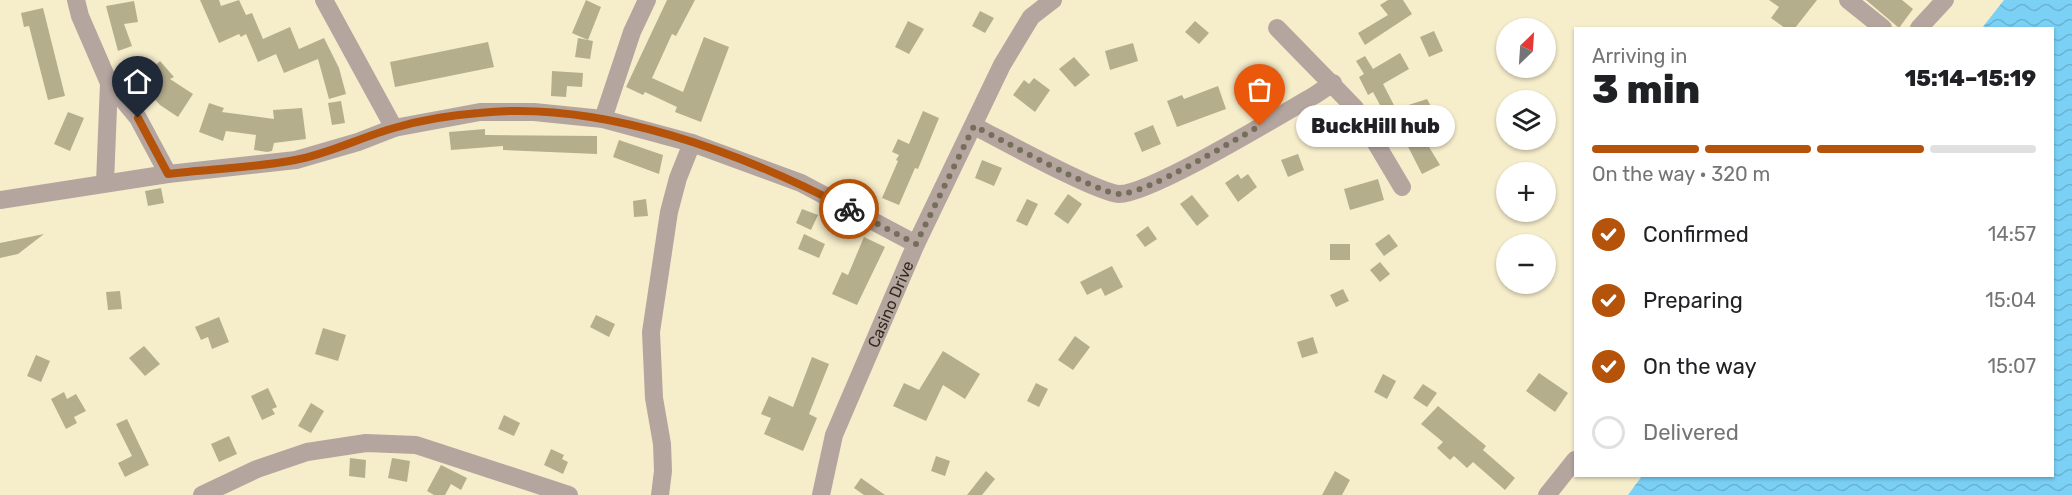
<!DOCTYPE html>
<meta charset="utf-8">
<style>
body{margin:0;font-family:Rubik,sans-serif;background:#f2f2f2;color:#202124;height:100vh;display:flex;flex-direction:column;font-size:22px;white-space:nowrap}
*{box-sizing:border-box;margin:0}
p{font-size:20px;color:#757577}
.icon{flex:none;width:33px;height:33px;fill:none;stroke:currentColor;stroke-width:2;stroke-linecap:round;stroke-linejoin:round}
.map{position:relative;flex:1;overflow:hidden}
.panel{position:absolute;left:1574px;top:27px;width:480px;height:450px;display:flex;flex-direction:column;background:#fff;border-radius:0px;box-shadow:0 2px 4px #0004}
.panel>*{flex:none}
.needle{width:39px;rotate:25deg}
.fabs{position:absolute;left:1496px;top:18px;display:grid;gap:12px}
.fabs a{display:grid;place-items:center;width:60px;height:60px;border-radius:50%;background:#fff;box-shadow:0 2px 4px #0004;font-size:30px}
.pin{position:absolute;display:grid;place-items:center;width:51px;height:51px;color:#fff;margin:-62px -26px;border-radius:50% 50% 50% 0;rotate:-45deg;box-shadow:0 0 6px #0007}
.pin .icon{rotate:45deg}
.courier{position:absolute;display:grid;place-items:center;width:60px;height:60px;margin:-30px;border:4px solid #b45309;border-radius:50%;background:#fff;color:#222;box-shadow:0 2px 8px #0007}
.bubble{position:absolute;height:42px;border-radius:21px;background:#fff;box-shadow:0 2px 4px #0004;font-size:20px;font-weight:800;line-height:42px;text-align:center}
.overview em{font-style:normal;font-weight:800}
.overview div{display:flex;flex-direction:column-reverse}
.overview{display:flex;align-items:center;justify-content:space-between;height:102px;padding:0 18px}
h1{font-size:39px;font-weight:800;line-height:45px}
.bar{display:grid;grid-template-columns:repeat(4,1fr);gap:9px 6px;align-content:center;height:72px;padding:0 18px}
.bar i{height:8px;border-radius:4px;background:#e0e0e0}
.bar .on{background:#b45309}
.bar p{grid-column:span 4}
ol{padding:0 18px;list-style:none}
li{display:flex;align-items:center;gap:18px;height:66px}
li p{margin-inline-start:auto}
li .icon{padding:6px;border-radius:50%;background:#b45309;color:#fff;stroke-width:4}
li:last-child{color:#757577}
li i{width:33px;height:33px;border:3px solid #e0e0e0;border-radius:50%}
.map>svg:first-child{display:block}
.water{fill:url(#water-waves)}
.building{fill:#b5ae8d}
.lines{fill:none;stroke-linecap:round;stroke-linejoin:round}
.minor{stroke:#b5a59f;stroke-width:18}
.done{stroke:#746f5b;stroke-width:6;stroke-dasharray:0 10.8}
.route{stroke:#b45309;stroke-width:8}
.labels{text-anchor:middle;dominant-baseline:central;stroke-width:5;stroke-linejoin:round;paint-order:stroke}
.street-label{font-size:16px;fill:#2e2b1e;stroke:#fefaed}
</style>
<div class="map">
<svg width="2072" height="495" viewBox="0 0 2072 495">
<defs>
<pattern id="water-waves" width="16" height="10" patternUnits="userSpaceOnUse" patternTransform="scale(1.5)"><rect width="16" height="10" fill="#7ad0f5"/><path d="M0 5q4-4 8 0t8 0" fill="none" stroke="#6ab3d2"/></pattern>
</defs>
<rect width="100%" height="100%" fill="#f6edcb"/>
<polygon class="water" points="2004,0 2072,0 2072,495 1628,495 1642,476 2052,476 2052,28 1982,28"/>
<g class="building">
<polygon points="200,0 219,0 221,6 239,0 246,15 252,13 263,39 290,27 299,49 324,38 339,68 346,94 329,99 318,59 284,73 276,54 258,62 246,34 241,37 239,34 219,43"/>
<polygon points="586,0 601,7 588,40 572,33"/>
<polygon points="667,0 695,0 676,36 672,34 652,78 683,92 704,37 729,47 701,122 675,112 677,107 645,92 643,95 626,87"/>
<polygon points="1388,0 1403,0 1412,14 1365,45 1358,33 1388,15 1380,5"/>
<polygon points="1769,0 1817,0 1795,28 1785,28 1771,18 1779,7"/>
<polygon points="1866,0 1902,0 1913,9 1899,28"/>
<polygon points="134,1 138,22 124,24 132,46 118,51 106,6"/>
<polygon points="43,8 65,96 48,100 29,26 24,27 21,13"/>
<polygon points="980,11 994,18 985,33 972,26"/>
<polygon points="908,21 924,29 909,54 895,47"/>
<polygon points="1195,21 1209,33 1199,44 1185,32"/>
<polygon points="1434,31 1443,51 1429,57 1420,37"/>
<polygon points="578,38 593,41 590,59 575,57"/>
<polygon points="488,42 494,67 395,87 390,62"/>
<polygon points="1133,43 1138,61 1110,70 1105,51"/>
<polygon points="1400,53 1409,69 1383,84 1396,109 1427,99 1434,112 1412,119 1440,165 1422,174 1402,135 1391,141 1380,119 1386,116 1373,92 1368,95 1359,77 1364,74 1356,61 1365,56 1373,69"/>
<polygon points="1074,57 1090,75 1075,87 1059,69"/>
<polygon points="160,61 174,77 170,79 193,94 178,117 160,105 143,86 148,81 144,76"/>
<polygon points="552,71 583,73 582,87 567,86 566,97 551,96"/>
<polygon points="1259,72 1280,87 1267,106 1250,94 1255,86 1252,84"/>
<polygon points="1034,78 1050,90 1035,112 1013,95 1024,80 1029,84"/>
<polygon points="1218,86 1226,109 1177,127 1167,101 1182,95 1184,99"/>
<polygon points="341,101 345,123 332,125 328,103"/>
<polygon points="209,103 224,108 222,112 274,119 273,110 302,108 306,139 274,143 272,151 267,152 254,150 256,135 226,131 223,141 199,132"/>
<polygon points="923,111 939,118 918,169 915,168 899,205 882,198 898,161 896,160 899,155 892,152 898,139 909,144"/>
<polygon points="68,112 84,118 70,151 54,144"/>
<polygon points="1153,125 1161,144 1142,152 1134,133"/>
<polygon points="485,129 485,135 597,136 597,154 503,150 503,146 451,150 449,132"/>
<polygon points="619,140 663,155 659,174 613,157"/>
<polygon points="1298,154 1304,170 1288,177 1281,160"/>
<polygon points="982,160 1002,168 994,186 975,178"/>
<polygon points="1238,174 1241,179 1248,174 1257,187 1238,202 1225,183"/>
<polygon points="1378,179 1384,200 1350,210 1344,189"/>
<polygon points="161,188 164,203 148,206 145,191"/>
<polygon points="1068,194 1082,204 1068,224 1054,214"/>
<polygon points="1192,195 1209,216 1197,226 1180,204"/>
<polygon points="646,199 648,216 634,217 633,201"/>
<polygon points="1027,199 1038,204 1027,226 1016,221"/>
<polygon points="802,209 818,215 811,230 796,223"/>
<polygon points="1148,226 1157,239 1145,247 1136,235"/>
<polygon points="44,234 18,254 0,258 0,243"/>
<polygon points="804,234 825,244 819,258 798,249"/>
<polygon points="1389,234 1398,246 1384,256 1375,244"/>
<polygon points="864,237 885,247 857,305 832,294 842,272 848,275"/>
<rect x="1330" y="244" width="20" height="16"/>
<polygon points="1380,262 1390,274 1380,282 1370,270"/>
<polygon points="1112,266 1123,287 1105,296 1101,288 1087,295 1080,282"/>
<polygon points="1343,289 1349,301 1336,307 1330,295"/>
<polygon points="120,291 122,309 108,310 106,292"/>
<polygon points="596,315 615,324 609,337 590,327"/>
<polygon points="219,317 229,342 212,349 208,337 201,340 195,327"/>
<polygon points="323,328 346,335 338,361 315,354"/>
<polygon points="1075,336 1090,347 1073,370 1058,360"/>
<polygon points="1313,337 1318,353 1302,358 1297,342"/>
<polygon points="144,346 160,364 145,376 129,358"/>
<polygon points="943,351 980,374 965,399 943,385 926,421 893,406 904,383 919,390"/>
<polygon points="36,355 50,361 41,382 27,376"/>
<polygon points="812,357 829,364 809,414 817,418 803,451 764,434 771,418 761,414 769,396 793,407"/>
<polygon points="1539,373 1568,393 1555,412 1526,391"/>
<polygon points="1383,374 1396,381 1387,399 1374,392"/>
<polygon points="1036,383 1048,389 1039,407 1027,401"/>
<polygon points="1423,384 1437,393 1427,407 1413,398"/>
<polygon points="268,388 277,407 272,409 275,414 262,420 251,396"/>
<polygon points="64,392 67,399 76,394 86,411 74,417 77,423 66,429 51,399"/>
<polygon points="311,403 324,411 311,433 298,426"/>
<polygon points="1438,406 1486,446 1483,450 1515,478 1505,490 1473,462 1467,468 1454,456 1450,460 1437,448 1443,442 1421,424"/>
<polygon points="504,415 520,423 514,436 498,429"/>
<polygon points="127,419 149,465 125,477 118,463 132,456 116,424"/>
<polygon points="229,436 237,454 219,462 211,444"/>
<polygon points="551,449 564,455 562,459 568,462 563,474 544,465"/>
<polygon points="936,456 950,461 945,476 931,471"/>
<polygon points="350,458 366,460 365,478 349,476"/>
<polygon points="392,458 410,461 407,482 388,478"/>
<polygon points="441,465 467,478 461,490 451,484 445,495 434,495 427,491"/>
<polygon points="986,471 995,479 982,495 967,495"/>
<polygon points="1335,471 1350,480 1342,495 1322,495"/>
<polygon points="861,478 885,495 864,495 854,488"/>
</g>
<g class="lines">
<g class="minor">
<polyline points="76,0 80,16 109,83 138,118 168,174"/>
<polyline points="324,0 394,128"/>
<polyline points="1848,0 1883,28"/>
<polyline points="1277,28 1355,108 1402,187"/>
<polyline points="1919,28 1945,0"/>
<polyline points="603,119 632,32 647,0"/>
<path d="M974,126c26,13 123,67 145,68 32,0 161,-79 196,-99l18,-12"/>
<polyline points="105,183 109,83"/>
<polyline points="0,200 168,174 296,160 358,142 394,128 480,112 534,112 603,119 692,143 801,183 916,244"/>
<polyline points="202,495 257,469 307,452 366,443 416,445 569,495"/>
<polyline points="660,495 663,471 662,444 654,398 651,332 669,212 678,178 692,143"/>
<path id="s1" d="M821,495l13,-60 82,-191 86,-179 29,-48 22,-17"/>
<polyline points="1547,495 1575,460"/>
</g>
</g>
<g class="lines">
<path class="done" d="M849,209l67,35 58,-118c25,12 125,68 145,68 30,-1 111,-52 141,-68"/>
<path class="route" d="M138,118l30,56c42,-5 85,-6 127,-14 34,-6 66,-23 99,-32 27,-8 58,-13 85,-15 123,-13 264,40 370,96"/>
</g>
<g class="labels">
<g class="street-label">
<text stroke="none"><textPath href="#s1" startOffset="204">Casino Drive</textPath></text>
</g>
</g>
</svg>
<div class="fabs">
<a><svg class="needle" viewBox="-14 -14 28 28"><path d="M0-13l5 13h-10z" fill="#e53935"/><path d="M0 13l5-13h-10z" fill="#757577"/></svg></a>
<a><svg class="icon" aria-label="layers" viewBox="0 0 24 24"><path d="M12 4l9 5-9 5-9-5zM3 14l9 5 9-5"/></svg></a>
<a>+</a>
<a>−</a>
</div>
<div class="pin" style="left:1260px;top:126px;background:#ea580c"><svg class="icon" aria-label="bag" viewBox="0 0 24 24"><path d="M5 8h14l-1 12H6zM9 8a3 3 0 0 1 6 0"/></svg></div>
<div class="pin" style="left:138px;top:118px;background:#1f2937"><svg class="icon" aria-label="home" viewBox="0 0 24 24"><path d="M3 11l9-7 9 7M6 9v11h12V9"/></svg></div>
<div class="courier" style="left:849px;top:209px"><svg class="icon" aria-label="bike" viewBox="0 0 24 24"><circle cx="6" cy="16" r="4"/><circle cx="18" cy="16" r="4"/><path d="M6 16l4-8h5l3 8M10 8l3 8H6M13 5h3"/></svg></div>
<div class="bubble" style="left:1296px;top:105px;width:159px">BuckHill hub</div>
<section class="panel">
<div class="overview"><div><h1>3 min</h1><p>Arriving in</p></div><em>15:14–15:19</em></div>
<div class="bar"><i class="on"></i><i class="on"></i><i class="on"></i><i></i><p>On the way · 320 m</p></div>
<ol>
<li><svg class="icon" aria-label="check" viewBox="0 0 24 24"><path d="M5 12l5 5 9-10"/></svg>Confirmed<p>14:57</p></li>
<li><svg class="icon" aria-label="check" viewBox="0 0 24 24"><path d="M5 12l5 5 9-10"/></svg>Preparing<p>15:04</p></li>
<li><svg class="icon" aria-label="check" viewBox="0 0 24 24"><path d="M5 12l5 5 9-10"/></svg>On the way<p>15:07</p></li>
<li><i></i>Delivered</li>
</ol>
</section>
</div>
